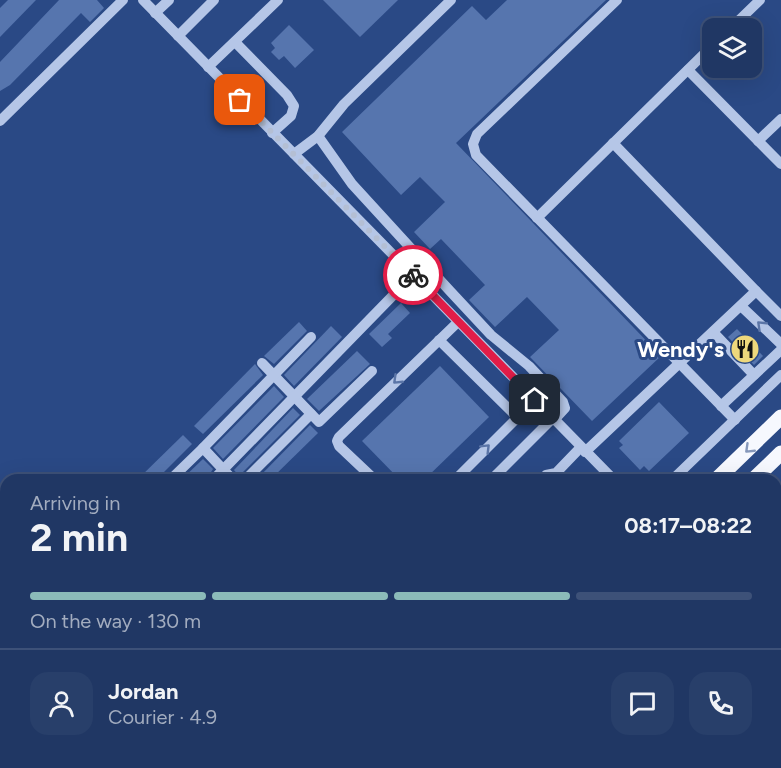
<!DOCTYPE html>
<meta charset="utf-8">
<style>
body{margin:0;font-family:Figtree,sans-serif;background:#283f6a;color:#f1f3f6;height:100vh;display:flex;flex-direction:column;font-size:22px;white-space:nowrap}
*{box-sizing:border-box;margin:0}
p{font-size:20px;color:#a2acbf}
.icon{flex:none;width:33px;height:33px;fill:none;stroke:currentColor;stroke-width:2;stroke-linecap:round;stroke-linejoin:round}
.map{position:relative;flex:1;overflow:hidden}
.sheet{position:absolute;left:0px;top:474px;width:782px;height:294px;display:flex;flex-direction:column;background:#203764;border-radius:18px 18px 0 0;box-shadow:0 6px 24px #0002,0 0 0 2px #3d5178}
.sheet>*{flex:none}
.controls{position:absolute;left:702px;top:18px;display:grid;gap:12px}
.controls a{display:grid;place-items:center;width:60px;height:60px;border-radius:12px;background:#203764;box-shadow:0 6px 24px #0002,0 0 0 2px #3d5178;font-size:30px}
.pin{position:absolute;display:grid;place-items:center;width:51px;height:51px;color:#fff;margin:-26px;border-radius:12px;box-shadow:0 3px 9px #0006}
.courier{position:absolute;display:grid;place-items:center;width:60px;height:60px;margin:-30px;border:4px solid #e11d48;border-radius:50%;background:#fff;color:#222;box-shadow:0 2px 8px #0007}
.headline em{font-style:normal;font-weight:700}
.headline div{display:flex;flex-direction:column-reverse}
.headline{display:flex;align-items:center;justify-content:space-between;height:102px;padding:0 30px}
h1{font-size:39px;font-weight:700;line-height:45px}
.bar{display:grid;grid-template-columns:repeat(4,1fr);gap:9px 6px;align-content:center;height:72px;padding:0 30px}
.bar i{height:8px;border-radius:4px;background:#3d5178}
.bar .on{background:#8bbbb9}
.bar p{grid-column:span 4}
.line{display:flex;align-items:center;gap:15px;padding:0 30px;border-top:2px solid #3d5178}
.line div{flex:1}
.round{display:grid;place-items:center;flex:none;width:63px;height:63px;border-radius:18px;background:#283f6a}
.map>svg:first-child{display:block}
.grass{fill:#4264a3}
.forest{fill:url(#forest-crowns)}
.building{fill:#5675ae}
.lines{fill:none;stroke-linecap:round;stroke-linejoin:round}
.path{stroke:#b5c6e7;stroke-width:1.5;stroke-dasharray:3 4.5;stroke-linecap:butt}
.minor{stroke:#b5c6e7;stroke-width:10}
.major{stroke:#f6f8fe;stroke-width:15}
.oneway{stroke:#5b75a7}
.oneway2{stroke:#8698bb}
.done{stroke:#b4bfd4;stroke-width:6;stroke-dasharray:0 10.8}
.route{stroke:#e11d48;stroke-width:8}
.labels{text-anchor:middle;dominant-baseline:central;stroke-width:6;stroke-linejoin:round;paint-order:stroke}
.poi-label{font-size:22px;font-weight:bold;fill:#fff;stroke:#2a4985;text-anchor:end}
</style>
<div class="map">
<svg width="781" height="768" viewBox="0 0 781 768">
<defs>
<pattern id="forest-crowns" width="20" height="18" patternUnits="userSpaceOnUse" patternTransform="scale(1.5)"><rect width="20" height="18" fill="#4264a3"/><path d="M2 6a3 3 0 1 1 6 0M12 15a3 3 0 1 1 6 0" fill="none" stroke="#5e7bb1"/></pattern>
</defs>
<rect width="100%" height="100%" fill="#2a4985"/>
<g class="grass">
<polygon points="0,682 6,688 6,748 0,742"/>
<polygon points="22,762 78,762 84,768 28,768"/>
</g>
<polygon class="forest" points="0,742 6,748 6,762 22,762 28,768 0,768"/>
<g class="building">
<polygon points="8,0 36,0 0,37 0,8"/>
<polygon points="59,0 97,0 104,8 90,22 81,13 10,85 0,91 0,62"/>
<polygon points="323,0 398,0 360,37"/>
<polygon points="507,0 606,0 456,143 661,356 592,421 530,357 559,330 527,297 495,327 469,300 485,285 441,239 430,249 414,232 445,202 420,177 401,195 342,132 472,6 486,20"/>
<polygon points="289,25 314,50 295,68 284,56 279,60 271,52 275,48 271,43"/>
<polygon points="401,303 410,313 388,334 392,338 382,347 369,334"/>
<polygon points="299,322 307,331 274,364 264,356"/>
<polygon points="331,326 342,337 294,386 284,375"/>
<polygon points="737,329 763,356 754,365 728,337"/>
<polygon points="357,351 370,364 319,411 307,399"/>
<polygon points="255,364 263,375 203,434 194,426"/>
<polygon points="440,366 489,417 424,480 400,480 362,441"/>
<polygon points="274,386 284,397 223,459 213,448"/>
<polygon points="659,402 689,433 649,471 644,466 640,470 619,448 623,445 619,441"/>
<polygon points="293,408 300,415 239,476 234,470"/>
<polygon points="310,425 318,433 270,480 256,480"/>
<polygon points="183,435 192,444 156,480 137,480"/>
<polygon points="203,459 213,469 206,480 181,480"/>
</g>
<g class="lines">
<g class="path">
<polyline points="0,733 6,739"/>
<polyline points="31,762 37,768"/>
</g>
<g class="minor">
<polyline points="143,0 614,480"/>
<polyline points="617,0 477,134 473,144 476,155 735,420"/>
<polyline points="155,13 169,0"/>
<polyline points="731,28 760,0"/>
<polyline points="178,36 214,0"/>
<polyline points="235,42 287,95 294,106 291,116 272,133"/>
<polyline points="208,67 278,0"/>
<polyline points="688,70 781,164"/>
<polyline points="0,121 123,0"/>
<polyline points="318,136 352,184 450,291 491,335 529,366 563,402 565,408 554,420"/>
<polyline points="758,141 781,119"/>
<polyline points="294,154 318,136 344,104 451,0"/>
<polyline points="537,218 712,46"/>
<polyline points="756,291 781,316"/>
<polyline points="741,306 781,344"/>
<polyline points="713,332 754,375"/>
<polyline points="439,340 517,417"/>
<polyline points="262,363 319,422 372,371"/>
<polyline points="721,406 781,350"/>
<polyline points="203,448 311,337"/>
<polyline points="585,452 756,291 613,143"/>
<polyline points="170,480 203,448 233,480"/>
<polyline points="213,480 413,275"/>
<polyline points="245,480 311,414"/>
<polyline points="375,480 339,446 337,441 339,437 458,322"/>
<polyline points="455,480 535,400"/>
<polyline points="491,480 553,418"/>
<polyline points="541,480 546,475 556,473 581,447"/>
<polyline points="672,480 781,375"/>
<polyline points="776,503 781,498"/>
<polyline points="0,583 6,591"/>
<polyline points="776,604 781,599"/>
<polyline points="776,631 781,626"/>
<polyline points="776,644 781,649"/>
<polyline points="601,762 604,768"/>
<polyline points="668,762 670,768"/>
<polyline points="770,762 776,768"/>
</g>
<g class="major">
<polyline points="716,480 781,417"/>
<polyline points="753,480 781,453"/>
<polyline points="0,640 6,646"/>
<polyline points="0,675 6,681"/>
<polyline points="85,762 91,768"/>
<polyline points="121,762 127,768"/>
<polyline points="581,762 584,768"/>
<polyline points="143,768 146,762"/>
<polyline points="160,768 167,762"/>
<polyline points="186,768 187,762"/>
<polyline points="360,768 367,762"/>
<polyline points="442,768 449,762"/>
<polyline points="478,768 502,763 536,768"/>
</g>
</g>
<defs><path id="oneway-chevron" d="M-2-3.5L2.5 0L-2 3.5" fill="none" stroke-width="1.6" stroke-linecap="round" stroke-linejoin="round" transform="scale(1.5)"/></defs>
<g class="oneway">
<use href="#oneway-chevron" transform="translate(761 325) rotate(-136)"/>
<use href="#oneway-chevron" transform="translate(397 380) rotate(136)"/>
<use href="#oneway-chevron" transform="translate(486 448) rotate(-45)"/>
</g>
<use class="oneway2" href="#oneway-chevron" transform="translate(749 449) rotate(136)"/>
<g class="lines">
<polyline class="done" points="240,100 413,275"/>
<polyline class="route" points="413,275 535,400"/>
</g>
<defs>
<g id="restaurant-disc" transform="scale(1.5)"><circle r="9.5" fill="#eed87c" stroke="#2a4985"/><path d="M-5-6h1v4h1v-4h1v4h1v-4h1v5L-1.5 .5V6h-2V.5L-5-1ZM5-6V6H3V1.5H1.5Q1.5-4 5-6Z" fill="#111"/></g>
</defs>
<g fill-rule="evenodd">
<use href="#restaurant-disc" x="745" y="349"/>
</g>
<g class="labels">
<g class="poi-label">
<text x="724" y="349">Wendy's</text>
</g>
</g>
</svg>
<div class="controls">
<a><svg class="icon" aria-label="layers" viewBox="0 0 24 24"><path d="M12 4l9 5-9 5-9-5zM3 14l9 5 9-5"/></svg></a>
</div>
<div class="pin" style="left:240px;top:100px;background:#ea580c"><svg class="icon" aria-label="bag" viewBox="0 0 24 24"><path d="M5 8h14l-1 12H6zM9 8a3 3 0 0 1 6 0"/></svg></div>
<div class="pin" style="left:535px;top:400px;background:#1f2937"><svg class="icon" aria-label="home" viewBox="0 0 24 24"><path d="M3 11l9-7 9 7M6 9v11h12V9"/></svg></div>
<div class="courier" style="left:413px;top:275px"><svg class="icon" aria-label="bike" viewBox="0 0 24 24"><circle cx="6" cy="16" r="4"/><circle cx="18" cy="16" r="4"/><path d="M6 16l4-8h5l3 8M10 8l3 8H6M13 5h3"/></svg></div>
<section class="sheet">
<div class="headline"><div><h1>2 min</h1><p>Arriving in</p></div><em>08:17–08:22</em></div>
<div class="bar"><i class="on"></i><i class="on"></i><i class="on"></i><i></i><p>On the way · 130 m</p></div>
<div class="line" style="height:108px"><a class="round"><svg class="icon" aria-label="person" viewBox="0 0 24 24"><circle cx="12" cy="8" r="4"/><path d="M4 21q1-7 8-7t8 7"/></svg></a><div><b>Jordan</b><p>Courier · 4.9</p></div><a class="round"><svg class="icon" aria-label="chat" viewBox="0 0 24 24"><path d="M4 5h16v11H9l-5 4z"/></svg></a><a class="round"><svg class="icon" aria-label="phone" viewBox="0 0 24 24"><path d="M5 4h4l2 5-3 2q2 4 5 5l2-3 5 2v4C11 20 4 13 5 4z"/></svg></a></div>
</section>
</div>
